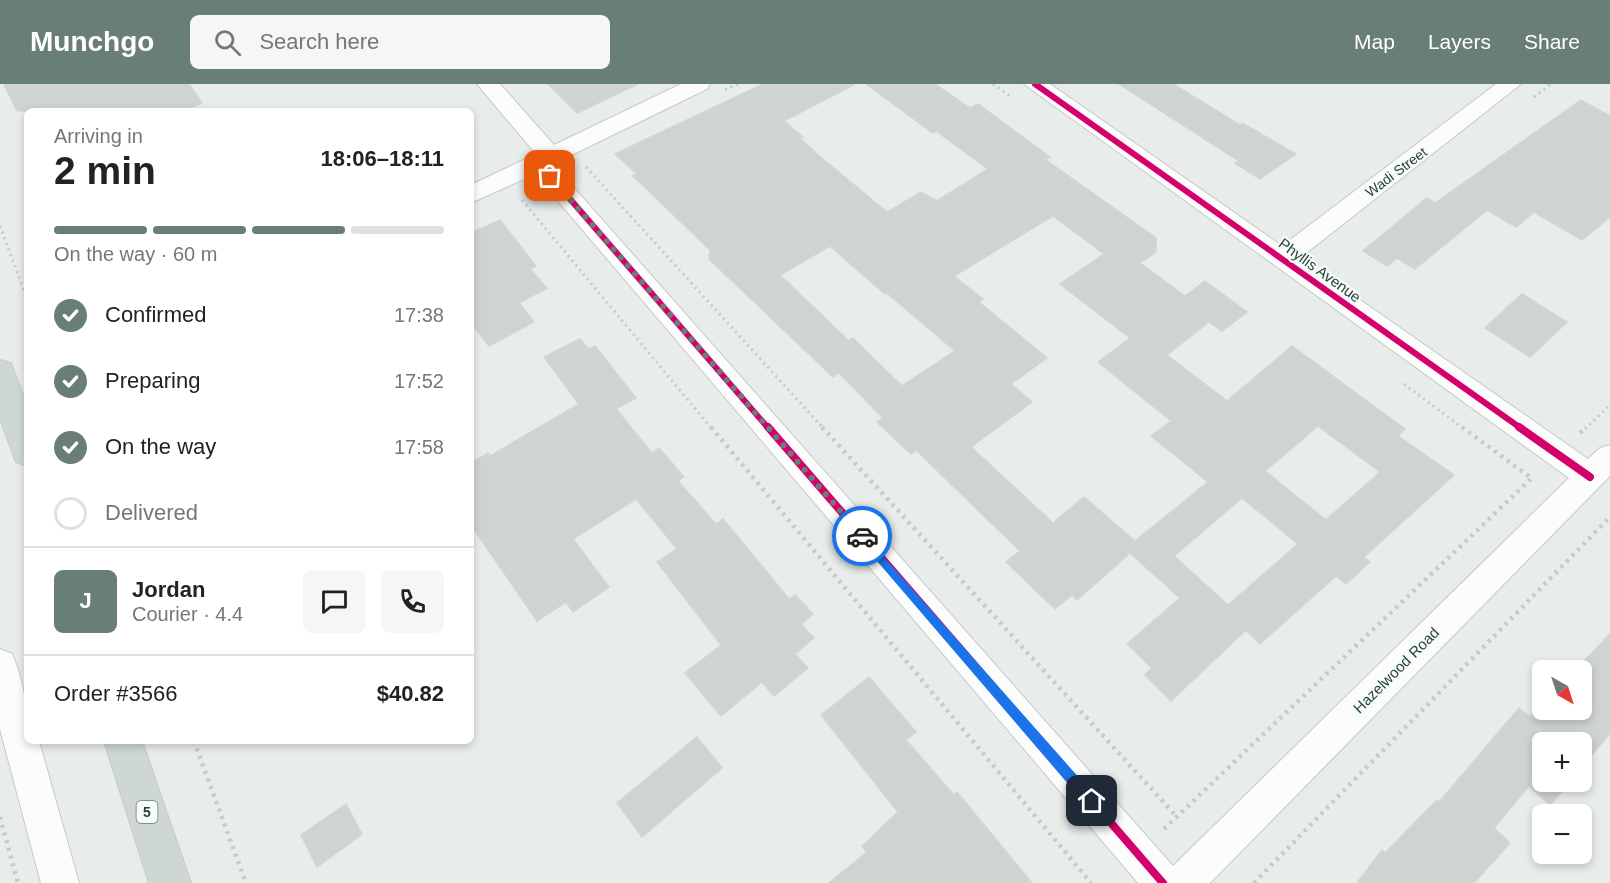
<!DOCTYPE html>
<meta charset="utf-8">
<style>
body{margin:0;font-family:Helvetica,sans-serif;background:#f6f6f6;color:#222;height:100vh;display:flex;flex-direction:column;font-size:22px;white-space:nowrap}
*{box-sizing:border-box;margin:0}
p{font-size:20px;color:#767676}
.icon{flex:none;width:33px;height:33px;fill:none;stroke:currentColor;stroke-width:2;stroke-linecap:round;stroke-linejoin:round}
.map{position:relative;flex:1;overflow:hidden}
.side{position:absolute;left:24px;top:24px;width:450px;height:636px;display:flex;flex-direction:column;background:#fff;border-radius:9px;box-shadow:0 3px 9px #0003}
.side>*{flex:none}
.needle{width:39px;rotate:141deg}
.fabs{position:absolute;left:1532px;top:576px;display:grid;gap:12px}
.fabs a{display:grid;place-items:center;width:60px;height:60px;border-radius:9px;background:#fff;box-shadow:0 3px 9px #0003;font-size:30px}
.pin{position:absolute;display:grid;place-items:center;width:51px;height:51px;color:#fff;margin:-26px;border-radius:12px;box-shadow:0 3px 9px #0006}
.courier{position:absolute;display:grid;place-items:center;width:60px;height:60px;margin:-30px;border:4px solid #1a73e8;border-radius:50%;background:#fff;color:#222;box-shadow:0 2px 8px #0007}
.overview em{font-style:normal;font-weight:800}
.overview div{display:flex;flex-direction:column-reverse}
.overview{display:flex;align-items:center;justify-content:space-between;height:102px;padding:0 30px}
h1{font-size:39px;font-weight:800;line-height:45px}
.bar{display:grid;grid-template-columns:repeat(4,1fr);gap:9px 6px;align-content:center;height:72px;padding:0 30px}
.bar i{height:8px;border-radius:4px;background:#e0e0e0}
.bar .on{background:#697e78}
.bar p{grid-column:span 4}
.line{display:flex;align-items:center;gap:15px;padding:0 30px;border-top:2px solid #e0e0e0}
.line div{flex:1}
.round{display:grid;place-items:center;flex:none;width:63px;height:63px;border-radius:9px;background:#f6f6f6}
ol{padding:0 30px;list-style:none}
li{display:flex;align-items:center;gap:18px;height:66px}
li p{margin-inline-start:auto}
li .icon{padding:6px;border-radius:50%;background:#697e78;color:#fff;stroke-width:4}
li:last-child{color:#767676}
li i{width:33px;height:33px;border:3px solid #e0e0e0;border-radius:50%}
header{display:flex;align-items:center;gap:36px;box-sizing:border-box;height:84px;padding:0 30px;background:#697e78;color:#fff}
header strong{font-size:28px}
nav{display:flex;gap:33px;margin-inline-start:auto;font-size:21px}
.search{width:420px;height:54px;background:#f6f6f6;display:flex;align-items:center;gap:15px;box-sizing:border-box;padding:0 21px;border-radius:9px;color:#767676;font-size:22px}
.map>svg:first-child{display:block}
.building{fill:#cfd4d2;stroke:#d1d6d4;stroke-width:1.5;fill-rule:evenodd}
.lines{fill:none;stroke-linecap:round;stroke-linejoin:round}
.street-casing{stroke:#c5cac8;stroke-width:2}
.primary-casing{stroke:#c3ccc9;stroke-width:2}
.path-far1{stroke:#c3ccca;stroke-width:3;stroke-dasharray:2 4;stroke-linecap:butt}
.path{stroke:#c3ccca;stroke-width:4.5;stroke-dasharray:3 5;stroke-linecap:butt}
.street{fill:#fcfcfc;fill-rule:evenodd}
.primary{fill:#cfd7d5;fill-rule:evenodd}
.cycleway-far1-casing{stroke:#f7fbf9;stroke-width:9}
.cycleway-casing{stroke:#f7fbf9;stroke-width:12}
.cycleway-far1{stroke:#d6006c;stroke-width:6}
.cycleway{stroke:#d6006c;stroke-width:8}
.route{fill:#1a73e8}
.done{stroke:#697e78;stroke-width:6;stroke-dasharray:0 10.8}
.labels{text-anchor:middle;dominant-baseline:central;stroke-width:4.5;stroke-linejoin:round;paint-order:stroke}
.far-street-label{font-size:14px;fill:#24423a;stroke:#f7fbf9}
.shield{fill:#f7fbf9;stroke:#637a73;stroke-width:1.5}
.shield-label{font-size:14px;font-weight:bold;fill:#24423a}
.street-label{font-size:15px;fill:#24423a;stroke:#f7fbf9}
</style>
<header>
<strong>Munchgo</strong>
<div class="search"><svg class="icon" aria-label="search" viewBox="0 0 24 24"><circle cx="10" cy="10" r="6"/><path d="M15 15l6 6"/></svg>Search here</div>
<nav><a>Map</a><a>Layers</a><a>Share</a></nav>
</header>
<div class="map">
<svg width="1610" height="799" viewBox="0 0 1610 799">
<rect width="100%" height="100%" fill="#e8edeb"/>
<g class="building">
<polygon points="4,0 189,0 202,19 182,27 17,27"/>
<polygon points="548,0 638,0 577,29"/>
<path d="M763,0h92l-71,37 19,16 -3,1 17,16 70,58 34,-20 16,9 51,-32 -52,-38 -3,2 -67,-49h69l35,24 8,-4 72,53 -4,3 110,78v14l-16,11 45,33 20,-15 42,31 -25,19 -13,-9 -42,33 60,46 65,-55 113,83 -7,7 56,39 -90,82 6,5 -24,22 -10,-8 -76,68 -14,-14 -75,71 -26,-26 7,-7 -25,-24 53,-46 -50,-45 -53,47 -5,-5 -17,14 -49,-47 14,-11 -104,-101 -5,4 -34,-32 6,-4 -44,-45 -6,4 -124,-118 1,-9 -77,-74 4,-2 -22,-20zM1053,132l51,38 -44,30 70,54 -32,24 73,59 -20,15 57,46 -73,59 -51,-44 -31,26 -82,-76 61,-45 -21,-18 36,-26 -68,-56 4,-3 -29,-23zM830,162l55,48 2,-1 68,58 -53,35 -49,-48 -4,3 -69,-66zM1318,342l62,46 -54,48 -61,-49zM1242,414l56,46 -70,61 -54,-49z"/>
<polygon points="1119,0 1173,0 1240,41 1242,39 1296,70 1260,95 1235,79 1239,77"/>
<polygon points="1581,16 1610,32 1610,133 1582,156 1534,128 1516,143 1487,126 1415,185 1397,174 1387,182 1363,167 1427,114 1435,119"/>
<polygon points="500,136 536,182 530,185 547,204 519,219 534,238 489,262 471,239 471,149"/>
<polygon points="1522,210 1567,238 1530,273 1485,244"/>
<polygon points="580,255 589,265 595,262 636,314 616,325 652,369 659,364 684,393 678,397 716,440 723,435 789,515 795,511 813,530 801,540 814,554 795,570 808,584 774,612 762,598 721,632 685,589 721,561 657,478 677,465 636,415 573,455 609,503 573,528 566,518 537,537 471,441 471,379 488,369 490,372 579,320 544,273"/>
<polygon points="1610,550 1610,649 1581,684 1581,658 1542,658 1542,698 1570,698 1550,721 1529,702 1494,744 1510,759 1474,799 1357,799 1382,766 1385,769 1437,716 1439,718 1519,624 1530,633 1542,620 1542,626 1581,626 1581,586 1575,586"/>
<polygon points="869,593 916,648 906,656 954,711 957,708 1032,799 829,799 867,768 862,762 898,728 821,631"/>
<polygon points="697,653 722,684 642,753 617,719"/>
<polygon points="346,720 362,750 317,783 301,751"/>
</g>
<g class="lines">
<g class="street-casing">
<g id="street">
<polygon points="477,0 500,0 554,61 681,0 710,0 707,5 553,80 1173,782 1569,394 1024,0 1050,0 1282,162 1496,0 1521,0 1300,174 1588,375 1600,364 1610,361 1610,392 1210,799 1138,799 535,90 471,119 471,101 536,70"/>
<path d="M0,565l12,5c13,30 15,54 15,87h12l40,142h-38l-41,-154z"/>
</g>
</g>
<g class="primary-casing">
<g id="primary">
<polygon points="0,276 11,279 27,322 27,382 16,378 0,335"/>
<polygon points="104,657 142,657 191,799 149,799"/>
</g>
</g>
<g class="path-far1">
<polyline points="993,0 1010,12"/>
<polyline points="725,6 738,0"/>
<polyline points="1534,13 1551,0"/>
<polyline points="586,83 824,345"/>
<polyline points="522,116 712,345"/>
<polyline points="0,142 27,215"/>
<polyline points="1404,300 1464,345"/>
<polyline points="1585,345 1610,321"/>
</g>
<g class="path">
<polyline points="711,343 1091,799"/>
<polyline points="822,343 1177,733"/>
<polyline points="1462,343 1531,394"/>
<polyline points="1580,349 1586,343"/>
<polyline points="194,657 246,799"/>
<polyline points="0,733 18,799"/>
<polyline points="1164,745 1532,394"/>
<polyline points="1254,799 1610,433"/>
</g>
<use href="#street" class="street"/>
<use href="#primary" class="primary"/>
<g class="cycleway-far1-casing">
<g id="cycleway-far1">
<polyline points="1035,0 1522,345"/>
<polyline points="538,78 769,345"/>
</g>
</g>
<g class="cycleway-casing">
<g id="cycleway">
<polyline points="768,343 1163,799"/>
<polyline points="1519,343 1590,393"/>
</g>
</g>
<use href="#cycleway-far1" class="cycleway-far1"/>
<use href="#cycleway" class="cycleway"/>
</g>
<polygon class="route" points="862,448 1096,713 1096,722 1087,722 859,456 857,452"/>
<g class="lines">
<polyline class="done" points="550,92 862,452"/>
</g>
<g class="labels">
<g class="far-street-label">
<text transform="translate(1396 88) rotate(-37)">Wadi Street</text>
</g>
<rect class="shield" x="136.5" y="717" width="21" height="22" rx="4.5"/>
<g class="shield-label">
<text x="147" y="728">5</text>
</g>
<g class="street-label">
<text transform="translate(1320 186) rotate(36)">Phyllis Avenue</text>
<text transform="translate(1396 586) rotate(-45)">Hazelwood Road</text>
</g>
</g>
</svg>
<div class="fabs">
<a><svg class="needle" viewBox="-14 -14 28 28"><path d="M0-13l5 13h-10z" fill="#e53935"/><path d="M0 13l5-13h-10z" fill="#767676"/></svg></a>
<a>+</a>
<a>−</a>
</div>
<div class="pin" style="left:550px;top:92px;background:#ea580c"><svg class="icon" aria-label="bag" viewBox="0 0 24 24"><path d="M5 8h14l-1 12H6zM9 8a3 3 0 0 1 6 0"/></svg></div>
<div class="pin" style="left:1092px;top:717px;background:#1f2937"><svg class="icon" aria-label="home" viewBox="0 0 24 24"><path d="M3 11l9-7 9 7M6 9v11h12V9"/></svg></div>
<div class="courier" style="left:862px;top:452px"><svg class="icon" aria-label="car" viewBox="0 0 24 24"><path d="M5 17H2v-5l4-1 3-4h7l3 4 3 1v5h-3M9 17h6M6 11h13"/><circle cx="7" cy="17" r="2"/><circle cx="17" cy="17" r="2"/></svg></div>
<section class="side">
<div class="overview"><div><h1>2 min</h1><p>Arriving in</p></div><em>18:06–18:11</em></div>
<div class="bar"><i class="on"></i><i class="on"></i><i class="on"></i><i></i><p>On the way · 60 m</p></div>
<ol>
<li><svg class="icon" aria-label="check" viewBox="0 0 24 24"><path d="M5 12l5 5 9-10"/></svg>Confirmed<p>17:38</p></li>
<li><svg class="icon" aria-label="check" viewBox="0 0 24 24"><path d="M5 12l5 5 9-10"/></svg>Preparing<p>17:52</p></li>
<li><svg class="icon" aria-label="check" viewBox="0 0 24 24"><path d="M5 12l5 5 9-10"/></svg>On the way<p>17:58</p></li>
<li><i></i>Delivered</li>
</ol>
<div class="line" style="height:108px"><b class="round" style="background:#697e78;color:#fff">J</b><div><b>Jordan</b><p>Courier · 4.4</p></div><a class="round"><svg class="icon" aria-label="chat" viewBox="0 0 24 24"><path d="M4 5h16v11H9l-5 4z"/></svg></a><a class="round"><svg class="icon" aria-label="phone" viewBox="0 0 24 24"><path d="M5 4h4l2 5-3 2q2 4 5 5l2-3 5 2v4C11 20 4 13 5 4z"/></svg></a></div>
<div class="line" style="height:78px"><div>Order #3566</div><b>$40.82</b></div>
</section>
</div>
